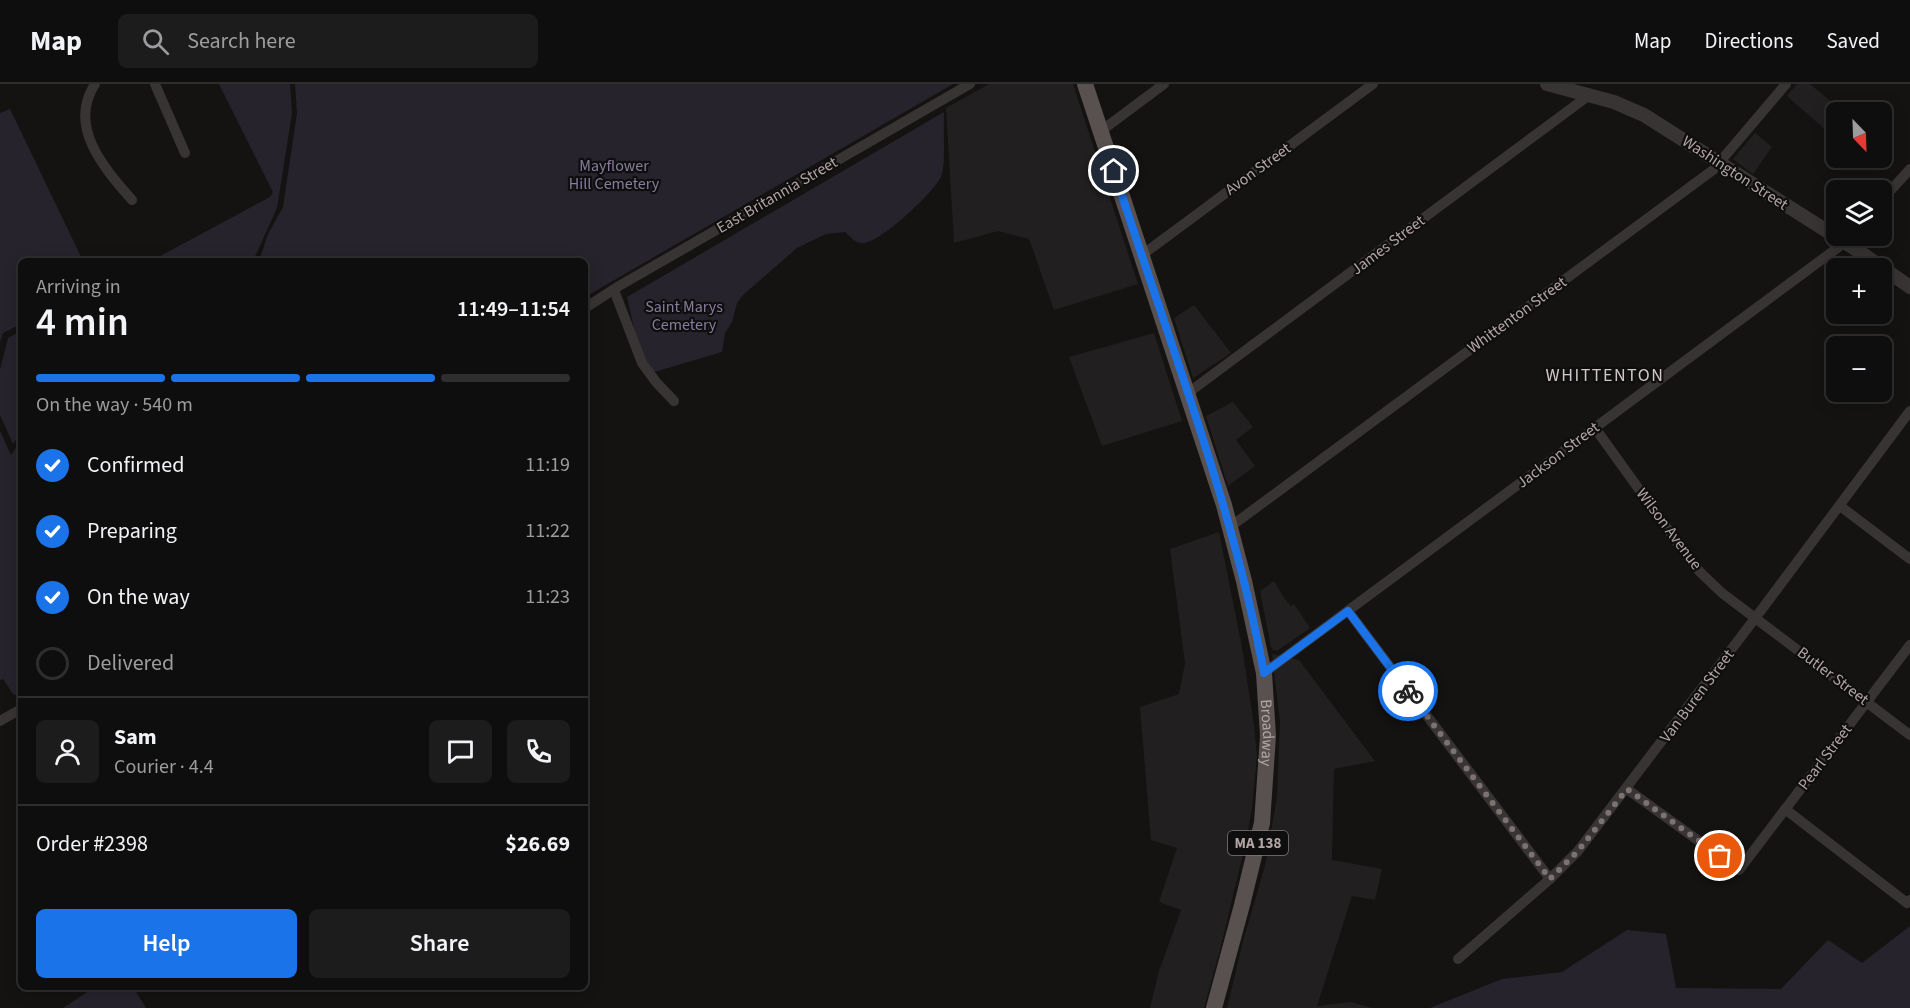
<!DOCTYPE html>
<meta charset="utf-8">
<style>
body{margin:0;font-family:"Source Sans 3",sans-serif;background:#1d1c1c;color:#f1f3f6;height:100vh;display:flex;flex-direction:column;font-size:22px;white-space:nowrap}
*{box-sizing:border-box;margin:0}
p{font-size:20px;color:#9b9c9e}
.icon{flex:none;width:33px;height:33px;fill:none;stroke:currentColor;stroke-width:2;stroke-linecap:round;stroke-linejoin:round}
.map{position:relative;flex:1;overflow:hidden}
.side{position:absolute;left:18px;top:174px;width:570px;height:732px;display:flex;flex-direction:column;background:#0f0e0e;border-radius:9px;box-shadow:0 3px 15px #0003,0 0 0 2px #2f2e2e}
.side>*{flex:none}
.needle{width:39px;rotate:157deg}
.tools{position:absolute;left:1826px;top:18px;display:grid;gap:12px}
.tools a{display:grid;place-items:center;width:66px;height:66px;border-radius:9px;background:#0f0e0e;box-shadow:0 3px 15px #0003,0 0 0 2px #2f2e2e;font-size:30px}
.pin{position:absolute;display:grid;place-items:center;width:51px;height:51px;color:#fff;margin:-26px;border:3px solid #fff;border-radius:50%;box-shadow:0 2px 6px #0007}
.courier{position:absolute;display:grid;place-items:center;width:60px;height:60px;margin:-30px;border:4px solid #1a73e8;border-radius:50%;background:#fff;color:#222;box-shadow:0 2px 8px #0007}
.overview em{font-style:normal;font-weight:600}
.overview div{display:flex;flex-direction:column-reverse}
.overview{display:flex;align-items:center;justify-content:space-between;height:102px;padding:0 18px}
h1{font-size:39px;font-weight:600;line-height:45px}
.bar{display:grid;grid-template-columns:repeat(4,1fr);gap:9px 6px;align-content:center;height:72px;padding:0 18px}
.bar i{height:8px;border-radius:4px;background:#2f2e2e}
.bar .on{background:#1a73e8}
.bar p{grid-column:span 4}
.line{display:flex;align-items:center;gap:15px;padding:0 18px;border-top:2px solid #2f2e2e}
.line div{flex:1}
.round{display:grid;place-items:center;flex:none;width:63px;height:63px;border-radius:9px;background:#1d1c1c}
ol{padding:0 18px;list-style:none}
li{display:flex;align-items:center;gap:18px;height:66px}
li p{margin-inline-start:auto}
li .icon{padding:6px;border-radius:50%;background:#1a73e8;color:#fff;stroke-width:4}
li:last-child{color:#9b9c9e}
li i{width:33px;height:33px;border:3px solid #2f2e2e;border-radius:50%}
.primary-button{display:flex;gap:12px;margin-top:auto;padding:12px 18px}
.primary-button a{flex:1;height:69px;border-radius:9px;background:#1a73e8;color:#fff;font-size:24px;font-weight:600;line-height:69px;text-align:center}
.primary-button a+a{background:#1d1c1c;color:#f1f3f6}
header{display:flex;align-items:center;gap:36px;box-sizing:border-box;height:84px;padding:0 30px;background:#0f0e0e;border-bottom:2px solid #2f2e2e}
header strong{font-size:28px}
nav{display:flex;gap:33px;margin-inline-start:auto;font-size:21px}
.search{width:420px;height:54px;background:#1d1c1c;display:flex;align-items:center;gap:15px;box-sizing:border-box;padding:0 21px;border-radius:9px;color:#9b9c9e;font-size:22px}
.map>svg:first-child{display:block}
.built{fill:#211f1f}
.green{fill:#27232c}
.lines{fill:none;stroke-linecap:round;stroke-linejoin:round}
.minor{stroke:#393434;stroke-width:10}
.tertiary{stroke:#393434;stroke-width:14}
.primary{stroke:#585150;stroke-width:16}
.done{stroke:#7c7272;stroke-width:6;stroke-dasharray:0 10.8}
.route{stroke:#1a73e8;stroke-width:8}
.labels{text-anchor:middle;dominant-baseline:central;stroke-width:4.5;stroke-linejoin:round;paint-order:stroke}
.shield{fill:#0f0e0e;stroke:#827878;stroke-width:1.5}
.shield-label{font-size:15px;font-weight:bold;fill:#b4a5a5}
.park-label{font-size:16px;fill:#897c9e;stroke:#0f0e0e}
.street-label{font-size:16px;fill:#b4a5a5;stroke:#0f0e0e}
.neighbourhood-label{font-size:18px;letter-spacing:1.5px;fill:#d0c6c5;stroke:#0f0e0e}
</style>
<header>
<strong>Map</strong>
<div class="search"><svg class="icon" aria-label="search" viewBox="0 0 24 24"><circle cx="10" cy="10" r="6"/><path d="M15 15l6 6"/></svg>Search here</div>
<nav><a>Map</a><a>Directions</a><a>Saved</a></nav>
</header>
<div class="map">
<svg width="1910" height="924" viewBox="0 0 1910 924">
<rect width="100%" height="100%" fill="#141312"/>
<g class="built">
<polygon points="989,0 1073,0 1138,200 1054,226 1029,155 998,147 954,159 946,24"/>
<polygon points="1797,0 1810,0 1843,28 1836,28 1836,55 1787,12"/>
<polygon points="1755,49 1772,63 1753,90 1733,75"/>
<polygon points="1194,221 1231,269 1193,294 1174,234"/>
<polygon points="1154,249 1182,337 1102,362 1069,273"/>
<polygon points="1233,318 1253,343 1236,356 1255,382 1228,402 1206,332"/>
<polygon points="1219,448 1242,563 1254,641 1257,673 1252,724 1246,758 1220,866 1204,924 1150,924 1159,887 1181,826 1159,818 1177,764 1151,756 1140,623 1179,610 1185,579 1170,465"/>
<polygon points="1274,497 1285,515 1291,522 1294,520 1310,544 1277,567 1273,566 1271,563 1260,507"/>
<polygon points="1272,570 1299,576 1375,677 1334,685 1332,776 1382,785 1375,816 1352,812 1317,922 1351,918 1373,924 1227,924 1243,857 1265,782 1277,713 1280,638"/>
</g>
<g class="green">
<polygon points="219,0 290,0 292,29 277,124 253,177 151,177 270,113 273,108"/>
<polygon points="295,0 953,0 585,213 585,177 259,177 268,150 283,123 297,29"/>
<polygon points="10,25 83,177 21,177 21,240 3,249 0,258 0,29"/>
<path d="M944,28c-1,15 2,53 -3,65 -8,16 -59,64 -77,66 -9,1 -13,-6 -19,-11l-19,2 -29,14 -54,47 -6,8 -5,19 -7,11 -3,19 -71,21 -12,-23 -12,-53z"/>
<polygon points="21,247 21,349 13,360 0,331 0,286 8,254"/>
<polygon points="0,347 11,371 21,357 21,614 13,610 3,595 0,596"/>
<polygon points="1910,842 1910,924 1430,924 1502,895 1562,888 1627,846 1666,850 1676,904 1781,905 1828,856 1862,879"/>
<polygon points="95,903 133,903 146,924 63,924"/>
</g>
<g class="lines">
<g class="minor">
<path d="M95,0c-28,43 10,85 37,116"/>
<polyline points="155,0 185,69"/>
<polyline points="1101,47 1164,0"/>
<polyline points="1881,117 1910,85"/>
<polyline points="1142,171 1373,0"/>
<polyline points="614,206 642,279 656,298 674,317"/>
<polyline points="585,224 619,202 970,0"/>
<polyline points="1188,309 1588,12"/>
<polyline points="1595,344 1687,472 1700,488 1722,509 1910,651"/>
<polyline points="1840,422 1910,475"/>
<polyline points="1230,443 1713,86 1786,0"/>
<polyline points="1348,527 1550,795"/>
<polyline points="1264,589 1844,159 1851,152"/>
<polyline points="0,637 21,625"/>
<polyline points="1627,705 1739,786 1910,561"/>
<polyline points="1785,725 1907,819 1910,816"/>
<polyline points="1458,875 1550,795 1578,767 1756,533 1910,327"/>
</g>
<polyline class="tertiary" points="1547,0 1614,18 1644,31 1860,168 1910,203"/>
<path class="primary" id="s1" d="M1085,0l139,421 20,76 20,92 4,63 -6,87 -20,82 -28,103"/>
</g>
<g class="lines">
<polyline class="done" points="1408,607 1550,795 1578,767 1627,705 1720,772"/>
<path class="route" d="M1114,87c53,166 118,330 150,502l84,-62 60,80"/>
</g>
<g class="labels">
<rect class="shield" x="1228" y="747" width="60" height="24" rx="4.5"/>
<g class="shield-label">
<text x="1258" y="759">MA 138</text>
</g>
<g class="park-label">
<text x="614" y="82">Mayflower<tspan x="614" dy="18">Hill Cemetery</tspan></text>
<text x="684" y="223">Saint Marys<tspan x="684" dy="18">Cemetery</tspan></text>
</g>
<g class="street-label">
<text transform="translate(1258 85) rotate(-36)">Avon Street</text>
<text transform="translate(1735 89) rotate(33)">Washington Street</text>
<text transform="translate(777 111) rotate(-30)">East Britannia Street</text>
<text transform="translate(1388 161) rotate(-37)">James Street</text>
<text transform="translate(1517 231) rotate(-36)">Whittenton Street</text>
<text transform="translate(1558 371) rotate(-37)">Jackson Street</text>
<text transform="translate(1669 445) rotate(53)">Wilson Avenue</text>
<text transform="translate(1833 592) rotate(37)">Butler Street</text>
<text transform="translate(1697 612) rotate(-53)">Van Buren Street</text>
<text stroke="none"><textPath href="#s1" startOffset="676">Broadway</textPath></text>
<text transform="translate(1825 673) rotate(-53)">Pearl Street</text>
</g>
<g class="neighbourhood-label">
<text x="1605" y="291">WHITTENTON</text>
</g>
</g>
</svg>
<div class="tools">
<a><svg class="needle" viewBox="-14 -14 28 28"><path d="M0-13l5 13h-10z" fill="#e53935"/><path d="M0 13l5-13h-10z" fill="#9b9c9e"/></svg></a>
<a><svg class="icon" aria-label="layers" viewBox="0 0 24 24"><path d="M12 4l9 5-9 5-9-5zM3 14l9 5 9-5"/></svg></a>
<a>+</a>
<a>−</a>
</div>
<div class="pin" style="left:1720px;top:772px;background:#ea580c"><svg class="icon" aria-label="bag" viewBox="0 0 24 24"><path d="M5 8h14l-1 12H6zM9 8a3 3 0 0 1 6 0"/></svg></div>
<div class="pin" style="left:1114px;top:87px;background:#1f2937"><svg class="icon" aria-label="home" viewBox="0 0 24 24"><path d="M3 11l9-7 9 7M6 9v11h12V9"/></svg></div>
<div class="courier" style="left:1408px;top:607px"><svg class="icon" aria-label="bike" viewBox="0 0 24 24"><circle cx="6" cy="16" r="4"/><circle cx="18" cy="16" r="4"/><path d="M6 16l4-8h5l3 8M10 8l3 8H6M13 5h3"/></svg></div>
<section class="side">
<div class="overview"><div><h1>4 min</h1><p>Arriving in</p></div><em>11:49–11:54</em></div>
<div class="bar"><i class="on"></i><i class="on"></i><i class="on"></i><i></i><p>On the way · 540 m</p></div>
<ol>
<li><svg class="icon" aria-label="check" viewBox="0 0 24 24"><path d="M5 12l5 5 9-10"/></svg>Confirmed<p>11:19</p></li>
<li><svg class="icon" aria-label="check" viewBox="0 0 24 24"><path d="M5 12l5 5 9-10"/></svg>Preparing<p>11:22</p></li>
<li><svg class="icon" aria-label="check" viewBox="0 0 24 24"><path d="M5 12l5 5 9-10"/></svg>On the way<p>11:23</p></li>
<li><i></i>Delivered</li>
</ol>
<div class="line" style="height:108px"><a class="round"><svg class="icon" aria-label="person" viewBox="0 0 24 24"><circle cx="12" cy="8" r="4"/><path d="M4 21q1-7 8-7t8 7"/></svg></a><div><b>Sam</b><p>Courier · 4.4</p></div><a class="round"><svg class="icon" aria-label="chat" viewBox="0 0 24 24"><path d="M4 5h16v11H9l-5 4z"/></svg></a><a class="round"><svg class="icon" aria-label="phone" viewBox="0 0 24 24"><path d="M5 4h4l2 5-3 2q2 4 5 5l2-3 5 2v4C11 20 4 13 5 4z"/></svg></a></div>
<div class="line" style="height:78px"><div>Order #2398</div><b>$26.69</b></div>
<div class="primary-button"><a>Help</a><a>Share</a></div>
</section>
</div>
